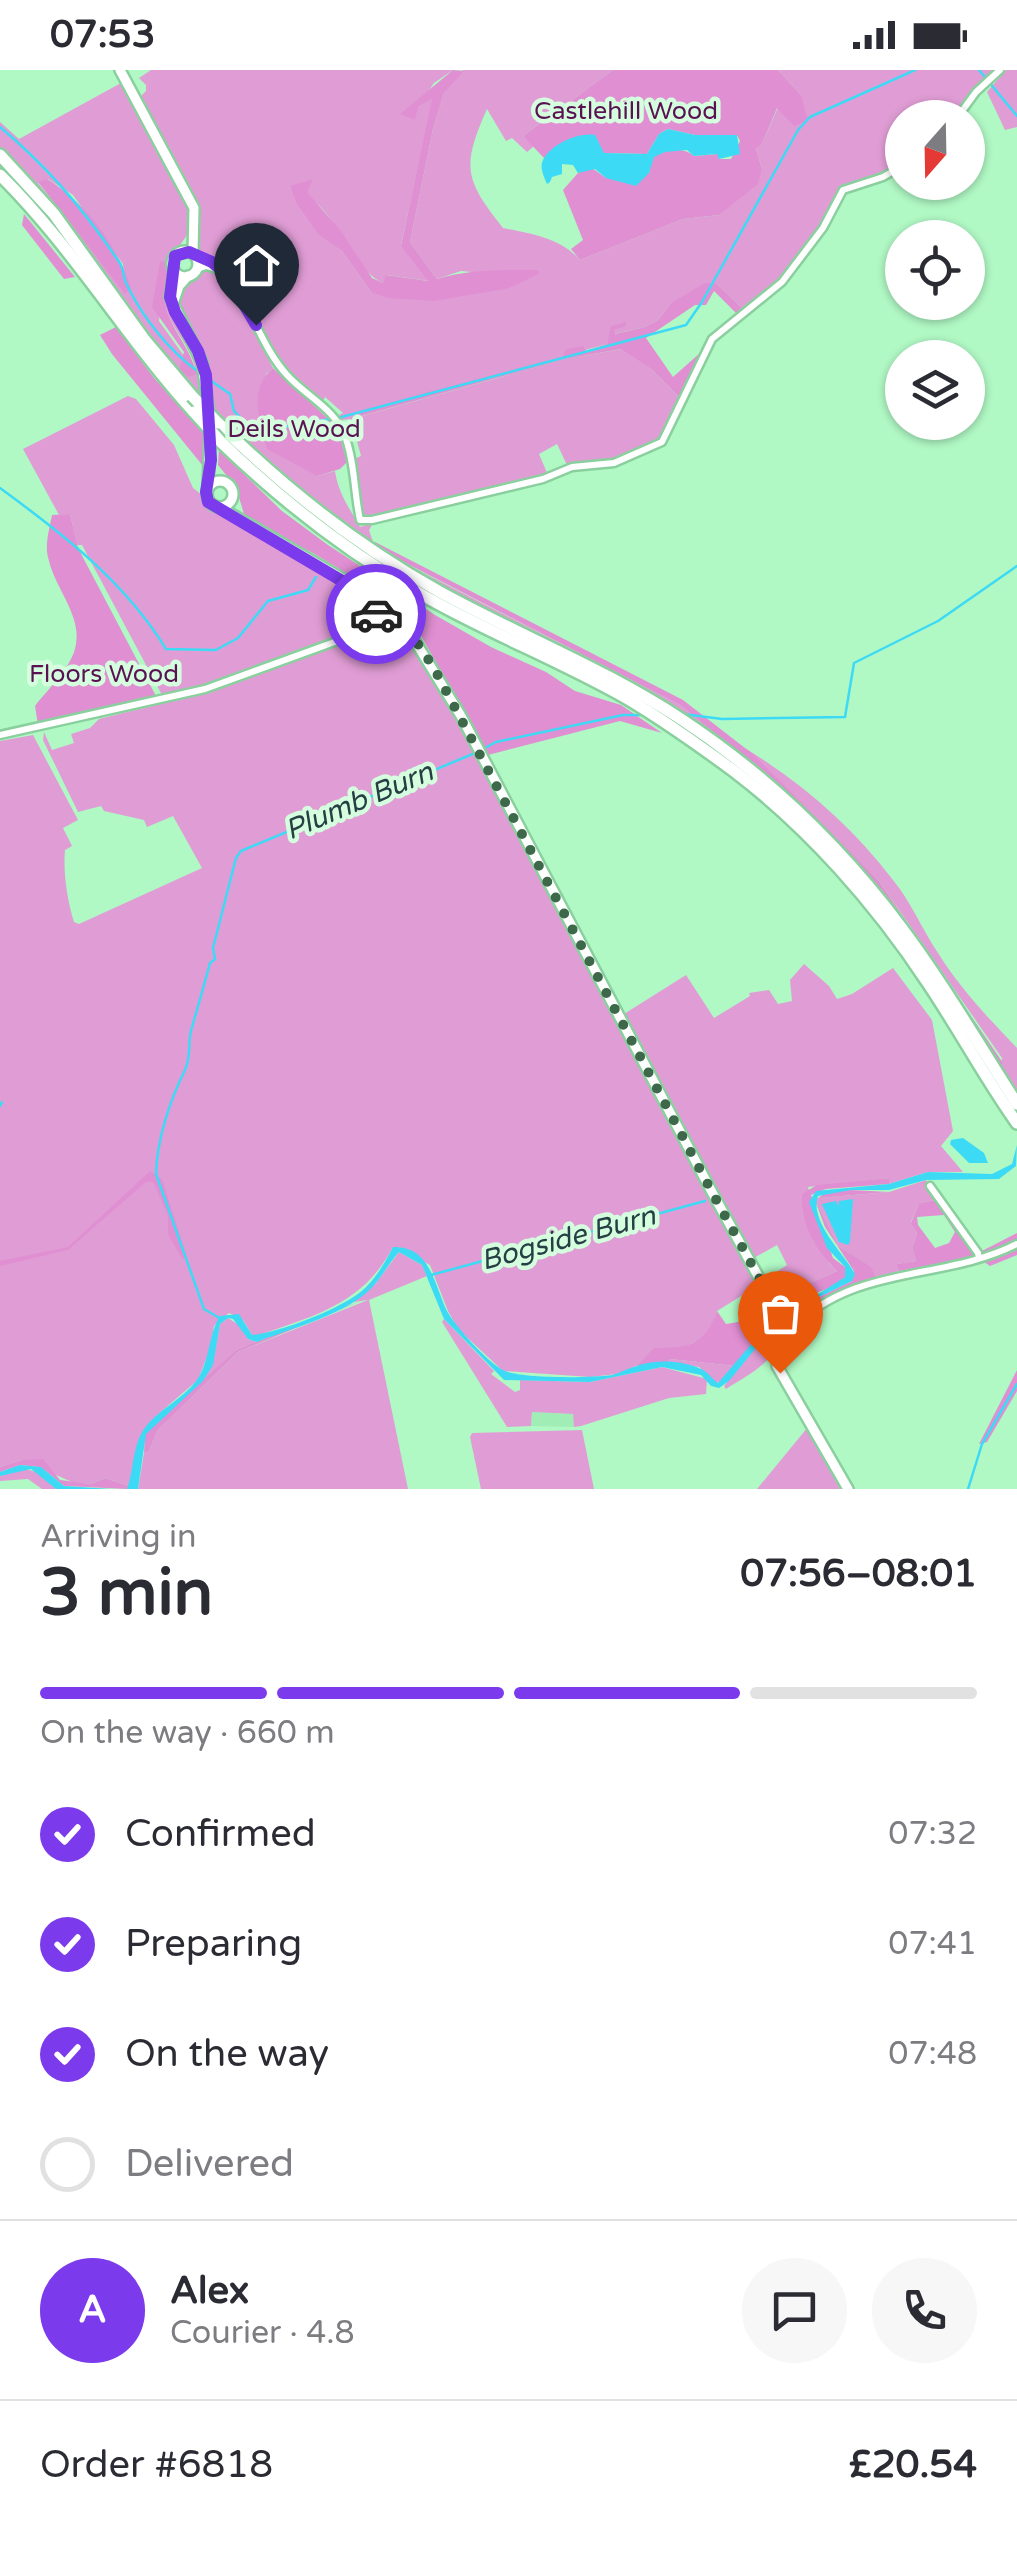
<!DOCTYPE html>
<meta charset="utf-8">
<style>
body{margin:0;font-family:"Varela Round",sans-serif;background:#f7f7f7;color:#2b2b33;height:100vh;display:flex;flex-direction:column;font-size:38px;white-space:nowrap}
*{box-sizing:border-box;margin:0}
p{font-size:32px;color:#7c7c81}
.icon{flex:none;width:55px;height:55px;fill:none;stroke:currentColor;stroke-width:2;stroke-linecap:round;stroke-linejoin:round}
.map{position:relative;height:1419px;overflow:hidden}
.side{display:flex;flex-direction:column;background:#fff;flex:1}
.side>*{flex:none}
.needle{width:65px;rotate:200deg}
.controls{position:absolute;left:885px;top:30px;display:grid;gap:20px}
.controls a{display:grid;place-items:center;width:100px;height:100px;border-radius:50%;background:#fff;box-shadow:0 2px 8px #0004;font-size:50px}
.pin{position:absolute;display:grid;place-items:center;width:85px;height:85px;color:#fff;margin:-102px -42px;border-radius:50% 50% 50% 0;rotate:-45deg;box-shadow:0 0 10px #0007}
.pin .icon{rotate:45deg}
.courier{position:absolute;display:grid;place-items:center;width:100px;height:100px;margin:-50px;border:8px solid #7c3aed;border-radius:50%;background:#fff;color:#222;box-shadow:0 2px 12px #0007}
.summary em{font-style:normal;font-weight:700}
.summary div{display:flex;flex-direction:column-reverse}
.summary{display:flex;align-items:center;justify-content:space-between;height:170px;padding:0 40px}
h1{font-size:65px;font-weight:700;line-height:75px}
.bar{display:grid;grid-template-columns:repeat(4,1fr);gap:15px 10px;align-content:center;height:120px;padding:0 40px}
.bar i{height:12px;border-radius:8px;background:#e1e1e2}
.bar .on{background:#7c3aed}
.bar p{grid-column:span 4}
.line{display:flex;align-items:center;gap:25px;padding:0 40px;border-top:2px solid #e1e1e2}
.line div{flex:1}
.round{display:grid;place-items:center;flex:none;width:105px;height:105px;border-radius:52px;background:#f7f7f7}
ol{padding:0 40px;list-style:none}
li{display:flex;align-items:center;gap:30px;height:110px}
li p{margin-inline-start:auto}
li .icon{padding:10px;border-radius:50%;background:#7c3aed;color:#fff;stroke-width:4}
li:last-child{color:#7c7c81}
li i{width:55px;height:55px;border:5px solid #e1e1e2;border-radius:50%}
.status{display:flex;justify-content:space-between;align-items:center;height:70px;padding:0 50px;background:#fff;direction:ltr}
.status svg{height:28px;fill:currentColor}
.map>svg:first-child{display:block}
.built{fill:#a0eeb5}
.green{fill:#e09dd5;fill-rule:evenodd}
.forest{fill:#e08fd2;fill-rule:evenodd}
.water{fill:#3ddaf6}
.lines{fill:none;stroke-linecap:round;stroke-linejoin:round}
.stream{stroke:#3ddaf6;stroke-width:2.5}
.street-casing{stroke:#8ad09e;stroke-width:11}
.secondary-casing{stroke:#8ad09e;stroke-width:14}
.highway-casing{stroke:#8ad09e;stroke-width:16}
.street{stroke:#fff;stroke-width:6}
.secondary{stroke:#fff;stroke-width:9}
.highway{stroke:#fff;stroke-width:11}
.highway-bridge-casing{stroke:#8ad09e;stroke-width:16;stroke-linecap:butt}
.highway-bridge{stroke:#fff;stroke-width:11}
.done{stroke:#3e684a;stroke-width:10;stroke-dasharray:0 18}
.route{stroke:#7c3aed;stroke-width:12}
.labels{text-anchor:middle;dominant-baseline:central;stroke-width:9;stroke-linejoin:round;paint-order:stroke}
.park-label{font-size:25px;fill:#5a1252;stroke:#d4fede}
.water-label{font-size:28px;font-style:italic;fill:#263f44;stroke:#d4fede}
</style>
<div class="status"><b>07:53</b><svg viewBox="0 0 49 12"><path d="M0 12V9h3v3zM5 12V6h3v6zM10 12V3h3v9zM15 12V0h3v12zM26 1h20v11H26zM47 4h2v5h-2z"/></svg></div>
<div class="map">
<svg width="1017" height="1419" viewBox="0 0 1017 1419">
<rect width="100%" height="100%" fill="#b0f8c4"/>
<polygon class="built" points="532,1342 574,1344 574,1357 531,1356"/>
<g class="green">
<path d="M151,0h302l-19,13 -16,24 15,-9 -32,147 28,36 -42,-6 -4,8c-37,-17 -44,-80 -93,-96l29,47 23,17 29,41 139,-4 17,-11 -66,-6 -24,8 -27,-37 23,-113 11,-36 19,-23h150l-90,66 11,10 -7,6 -15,-14 -6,3 -19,-32c-26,58 -22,71 16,119 27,5 58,10 77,32l103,-41 36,-4 43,-46 -6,-20 6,-5 16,-37 23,-12 -23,-25h219l-17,14 -27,33 -51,1v45l-63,27c-24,51 -50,86 -96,119l-26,-25 -46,19 -13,17 -13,7 -31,7v-4l12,-7 -14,3 -5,18 -248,68 3,4 203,-57 57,-10 29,20 28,28 -19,44 -46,20 -47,4 -10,-21 -18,10 9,21 -178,42 -10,-4 -6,-54 7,-3 -10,-37 -9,1 -3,-5 4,-2 -18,-16 -2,4c-17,-13 -34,-27 -46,-44 -31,-46 -27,-76 -81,-104l4,-34 -2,-10 -58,-112 6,-6v-6l-7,-7z"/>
<polygon points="1006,0 1017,0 1017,57 1005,60 987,22"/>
<path d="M121,13l69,130 -3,22 -16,23 -6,37 3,13 26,42 11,50 -29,-31 -150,-193 -26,-27v-27l19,17zM48,109l25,16 50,69 3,30 -88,-111zM165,191l4,8c-16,55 18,59 28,105l-38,-53z"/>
<path d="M205,198c33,12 53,69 68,100l-7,6 51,102 18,-5c3,21 14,37 25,56l13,-4 -4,7 6,18 305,157 87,70 38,34 77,81 33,43 86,132 1,-7 -123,-177 -136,-134c58,35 109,79 150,133 18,22 29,49 45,73 22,35 50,65 79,95v44l-100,-151 -175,-182 -358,-203 -119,-92 -54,-56c0,-22 -3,-45 -13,-65 -12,-22 -22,-26 -19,-52z"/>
<polygon points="128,326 136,329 174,375 193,418 202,425 208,437 338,511 363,530 370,539 371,552 215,612 162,625 82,475 77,475 70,444 59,445 23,379"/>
<path d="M379,560h18l7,4 49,79 306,572 -42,26 -6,17 -10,11 -20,9h-28l-17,18 -19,8 -27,3 -87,-6 -45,-42 -10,-18 -18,-46 -37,-18c-30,57 -77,68 -134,88h-7l-9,-15 -14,-7 -15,13 -4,23 -12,31 -42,36 -15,19 -12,51 -24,-8 -14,6 -19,-2 -50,-22 -22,7v-726l33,-6 45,85 -15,8 9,18 -7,4c-2,22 2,50 9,72l5,2 123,-56 -29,-52 -26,11 -3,-7 -40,-9 -3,-5 -23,6 -35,-72 1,-8 8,18 22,-7 -3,-9 19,-6 9,-9 113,-28z"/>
<polygon points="804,894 829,916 837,929 852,924 893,898 932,950 953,1061 941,1076 963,1102 928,1102 889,1114 889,1108 808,1117 829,1193 837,1201 774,1229 764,1210 787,1195 777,1175 752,1189 624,944 686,905 714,948 750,926 749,923 769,920 778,934 792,931 790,910"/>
<polygon points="926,1110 937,1130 919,1133 911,1152 917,1163 912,1178 916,1191 898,1194 899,1201 876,1208 870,1197 838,1176 817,1133 818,1128 889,1122"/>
<polygon points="399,1182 422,1195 427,1206 369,1230 408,1419 138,1419 144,1383 149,1381 158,1360 238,1282 368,1230 353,1232 376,1213"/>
<path d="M781,1247c7,38 -26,54 -55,72l-2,-3z"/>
<polygon points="228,1248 239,1255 248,1269 257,1272 236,1280 203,1311 212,1295 220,1254"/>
<polygon points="444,1249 494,1301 491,1304 515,1322 520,1320 520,1310 590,1312 662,1297 707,1309 706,1324 669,1328 581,1356 574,1357 573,1344 532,1342 531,1356 507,1357 442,1252"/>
<polygon points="670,1289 735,1296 722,1311 716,1313 699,1297 668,1292"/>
<polygon points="808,1357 845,1419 757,1419"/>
<polygon points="582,1360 594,1419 481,1419 470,1367 472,1363"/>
<polygon points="23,1398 39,1403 56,1419 42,1419 28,1409 0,1411 0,1406"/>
</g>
<g class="forest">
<path d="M453,0l11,1 -20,22 -11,36 -23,113 27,37c33,-10 65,-9 100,-9l3,3 -30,15 -76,13 -46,-3 -17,-6 -29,-41 -23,-16 -22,-31 -7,-18 23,-7 -6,13 34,39 31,47 11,5 3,-8 42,6 -27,-35 31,-147 -14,8 -3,13 -15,-6z"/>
<path d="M613,0h165l23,25 7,26 -14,5 -17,-18 -15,36 -6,5 6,20 -4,15 -39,31 -36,4 -103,41 -9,-11 12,-9 -20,-50 15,-17 14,-5 14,10 39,-3 4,-2 4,-16c13,-7 30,-11 41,-1l24,-2 1,5h12l9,-18 -3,-6h-42l-27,-6 -9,5 -12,20 -43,-1 -5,-7 -28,-8 -27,20 -21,-22z"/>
<path d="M47,109c38,23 70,66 84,109l-6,6 -87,-112z"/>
<polygon points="24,144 75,207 64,209 22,155"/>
<path d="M165,191l4,8c-15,52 15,60 28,105l-8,3 -10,-7 5,-18 -32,-45 8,-45z"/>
<polygon points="705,213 717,214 743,239 738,245 714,221 706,235 695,235 646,268 673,307 700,283 679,327 651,299 621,279 565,289 361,346 358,341 563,286 566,279 583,276 586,281 607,274 611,256 626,252 626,256 614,260 615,264 645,257 658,250 671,233"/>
<polygon points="116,257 154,308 205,365 203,396 112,284 100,265"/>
<path d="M273,298l64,59 10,35 -7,7 -23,7 -50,-27c-7,-28 -20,-59 6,-81z"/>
<polygon points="219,380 282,441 328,475 435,545 491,577 546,602 575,621 621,635 662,663 620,651 488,685 415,555 416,539 398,525 381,524 313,483 260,457 244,444 236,417 218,395"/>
<path d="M70,444l8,34 79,150 -119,27 -3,-19c13,-17 34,-36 40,-57 9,-31 -19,-59 -26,-88 -5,-15 0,-30 3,-46z"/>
<polygon points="375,472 683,630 754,685 879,811 1003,993 1000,996 915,863 882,820 805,739 767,705 680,635 375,477"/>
<polygon points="150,1101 162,1109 187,1187 182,1189 168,1164 168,1145 153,1112 146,1112 68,1180 0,1196 0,1191 68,1177"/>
<path d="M889,1108v6l-63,5 -15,6 22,63 12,9v10l-13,10 -52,20 -6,-8 63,-28c-22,-23 -36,-45 -35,-77l15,-9z"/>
<polygon points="851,1120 889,1122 818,1128 817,1133 838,1176 871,1197 876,1208 798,1249 789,1250 784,1244 852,1211 854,1201 825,1157 815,1130 827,1122"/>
<path d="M937,1130l39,57 -77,14 -2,-7 19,-3 -4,-13 5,-15 -6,-10 8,-20zM944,1145l11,17 -6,11 -14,5 -17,-23 -1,-8z"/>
<polygon points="1017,1163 1017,1185 990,1196 983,1191 982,1181"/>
<path d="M762,1221l15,23 -42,52 -65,-7 -2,3 -32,4 17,-18c34,0 52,-2 64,-37l9,13 46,-8 -13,-23z"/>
<polygon points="368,1228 238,1282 158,1360 149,1381 144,1383 145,1364 153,1355 236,1280"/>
<polygon points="1017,1300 1017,1321 987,1372 979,1374"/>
<polygon points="43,1389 60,1410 91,1414 105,1408 129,1416 127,1419 64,1416 41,1397 20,1395 0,1402 0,1397 22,1390"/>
</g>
<g class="water">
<path d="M668,59l27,6h42l3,19 -21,5 -2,-5 -23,2 -7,-6 -22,2 -11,5 -5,16 -13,13 -30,-8 -11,-9 -17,4 -5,-8 -11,-1v10l-10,3 -2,5 -3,2c-3,-7 -8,-17 -4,-24 8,-16 36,-28 52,-25l9,18 43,1 12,-20z"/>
<polygon points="963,1068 984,1083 988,1093 969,1093 950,1074 951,1070"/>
<path d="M1017,1075l-1,21 -17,13 -73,1 -37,10h-38l-33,6c-9,26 26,57 37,78l-3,7 -68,33 -4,-7 40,-14 25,-16v-10l-18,-19 -18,-46 7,-11 73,-7 39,-12 64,2 20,-10z"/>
<polygon points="853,1129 850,1172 848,1175 839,1172 822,1134 836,1131 838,1136 839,1131"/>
<path d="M393,1177c38,-1 41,38 54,64 8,15 43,54 58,60 19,8 87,7 107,4 8,-2 14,-6 22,-8 20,-8 48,-7 67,2 8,3 10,10 17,14l59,-69 4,3 -52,64 -10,7 -8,-2 -10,-11 -39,-8 -72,15 -86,-2 -60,-61 -22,-54 -23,-13c-12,13 -19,30 -34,42 -26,22 -76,35 -108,48l-9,-3 -15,-20 -5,-1 -8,6 -7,41 -10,16 -57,53 -8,55h-11c7,-19 5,-42 17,-60 15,-21 44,-32 56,-54 10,-19 9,-42 20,-59l19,-2 13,21c29,-3 79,-23 103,-39 17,-11 29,-31 38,-49z"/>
<polygon points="20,1395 41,1397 64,1416 111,1419 56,1419 31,1399 0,1406 0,1402"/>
</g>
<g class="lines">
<g class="stream">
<polyline points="979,0 1017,46"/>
<path d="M0,57c47,39 86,85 119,135 6,8 3,13 7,21 16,34 43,68 74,90"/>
<polyline points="207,308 230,324 234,341 254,362 330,349"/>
<polyline points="338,348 686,255 702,232 798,60 810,47 915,0"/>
<path d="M0,418c63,46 125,94 166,161l50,1 22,-12 30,-37 40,-11 8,-13"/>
<polyline points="683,644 722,649 845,647 854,593 938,551 1017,496"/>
<polyline points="483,679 496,672 623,645 645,645"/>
<polyline points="0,1036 2,1032"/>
<polyline points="431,1205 705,1131"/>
<path d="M221,1249l-17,-10 -48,-135c1,-35 14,-74 29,-104 6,-12 3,-27 6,-39 6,-22 13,-45 19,-68l5,-4 -2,-11 23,-90 5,-7 234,-98"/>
<polyline points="968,1419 982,1374 1017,1314"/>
</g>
<g class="street-casing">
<g id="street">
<polyline points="957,48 976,22 1000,0"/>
<path d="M196,186c52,21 56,81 91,119 19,21 48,34 58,61 10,27 9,57 15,84h12l171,-41 29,-12 42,-4 48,-21 50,-103 70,-57 41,-54 20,-38 40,-13 19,-11"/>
<polyline points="197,199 206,196 216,199"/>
<polyline points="0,665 205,619 384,554"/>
<polyline points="930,1116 978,1183 979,1188"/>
<path d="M791,1259c66,-66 151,-47 226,-85"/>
</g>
</g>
<g class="secondary-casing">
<g id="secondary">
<polyline points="120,0 194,138 193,183"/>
<circle cx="185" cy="194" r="13"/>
<polyline points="174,200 170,227 202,292 209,345"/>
<polyline points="173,234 179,216 188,206"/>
<circle cx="220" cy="424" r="13"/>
<polyline points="208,417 210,360"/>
<polyline points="221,438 381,531"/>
<circle cx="389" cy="542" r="13"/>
<polyline points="402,544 410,563 461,646 713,1124 763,1215 791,1259 778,1285 777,1296 848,1419"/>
</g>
</g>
<g class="highway-casing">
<g id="highway">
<polyline points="0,85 54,144 144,269 192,326"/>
<path d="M0,105c73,72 125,161 194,237"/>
<path d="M218,353c67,66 139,123 222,169 80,44 165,77 241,127 85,56 159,127 220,208 42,56 78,118 116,177"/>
<path d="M221,372c60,58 125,109 198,151 67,39 141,67 209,106 37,22 72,47 106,72 75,57 142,133 194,212 31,46 57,95 89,140"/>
</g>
</g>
<use href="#street" class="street"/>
<use href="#secondary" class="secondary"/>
<use href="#highway" class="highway"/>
<g class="highway-bridge-casing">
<g id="highway-bridge">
<polyline points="192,326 218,353"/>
<polyline points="194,342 221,372"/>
</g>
</g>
<use href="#highway-bridge" class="highway-bridge"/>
</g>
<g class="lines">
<path class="done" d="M376,544l8,10c28,3 38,26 52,48l277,522 50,91 28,43 -14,28 3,17"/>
<polyline class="route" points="256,255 226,204 212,192 189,182 175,186 170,227 175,242 198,281 206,305 211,390 206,422 208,432 366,525 376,544"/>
</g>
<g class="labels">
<g class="park-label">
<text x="626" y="41">Castlehill Wood</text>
<text x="294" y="359">Deils Wood</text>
<text x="104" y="604">Floors Wood</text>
</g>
<g class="water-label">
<text transform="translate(359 731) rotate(-23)">Plumb Burn</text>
<text transform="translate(568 1168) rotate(-15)">Bogside Burn</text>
</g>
</g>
</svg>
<div class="controls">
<a><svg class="needle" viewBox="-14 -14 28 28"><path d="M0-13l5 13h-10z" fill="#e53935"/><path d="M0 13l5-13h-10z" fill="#7c7c81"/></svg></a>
<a><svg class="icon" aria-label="locate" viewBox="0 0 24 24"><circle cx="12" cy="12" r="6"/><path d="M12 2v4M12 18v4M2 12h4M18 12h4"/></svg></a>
<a><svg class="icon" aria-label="layers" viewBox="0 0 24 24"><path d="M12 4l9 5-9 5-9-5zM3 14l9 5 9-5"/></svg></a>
</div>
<div class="pin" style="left:780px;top:1303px;background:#ea580c"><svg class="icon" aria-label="bag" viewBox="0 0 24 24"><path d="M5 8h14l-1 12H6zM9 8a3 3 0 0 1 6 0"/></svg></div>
<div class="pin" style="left:256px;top:255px;background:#1f2937"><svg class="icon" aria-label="home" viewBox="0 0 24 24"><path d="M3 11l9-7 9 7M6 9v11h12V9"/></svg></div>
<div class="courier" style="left:376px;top:544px"><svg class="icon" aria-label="car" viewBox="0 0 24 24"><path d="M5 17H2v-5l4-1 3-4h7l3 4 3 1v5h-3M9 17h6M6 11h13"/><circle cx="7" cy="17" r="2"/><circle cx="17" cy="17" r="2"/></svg></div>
</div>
<section class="side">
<div class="summary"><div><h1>3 min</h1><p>Arriving in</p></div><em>07:56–08:01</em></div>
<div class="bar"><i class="on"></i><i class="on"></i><i class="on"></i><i></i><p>On the way · 660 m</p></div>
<ol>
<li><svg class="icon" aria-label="check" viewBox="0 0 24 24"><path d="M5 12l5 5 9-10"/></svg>Confirmed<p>07:32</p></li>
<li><svg class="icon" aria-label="check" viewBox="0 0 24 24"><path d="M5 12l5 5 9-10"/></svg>Preparing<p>07:41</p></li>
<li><svg class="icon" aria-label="check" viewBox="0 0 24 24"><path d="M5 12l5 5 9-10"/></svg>On the way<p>07:48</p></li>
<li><i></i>Delivered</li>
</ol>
<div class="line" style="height:180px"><b class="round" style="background:#7c3aed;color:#fff">A</b><div><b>Alex</b><p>Courier · 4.8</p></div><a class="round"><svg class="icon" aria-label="chat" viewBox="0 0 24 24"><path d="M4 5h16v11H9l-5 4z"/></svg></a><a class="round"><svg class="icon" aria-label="phone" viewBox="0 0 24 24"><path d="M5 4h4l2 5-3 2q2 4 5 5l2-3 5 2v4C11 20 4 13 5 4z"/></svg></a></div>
<div class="line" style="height:130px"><div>Order #6818</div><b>£20.54</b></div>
</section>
